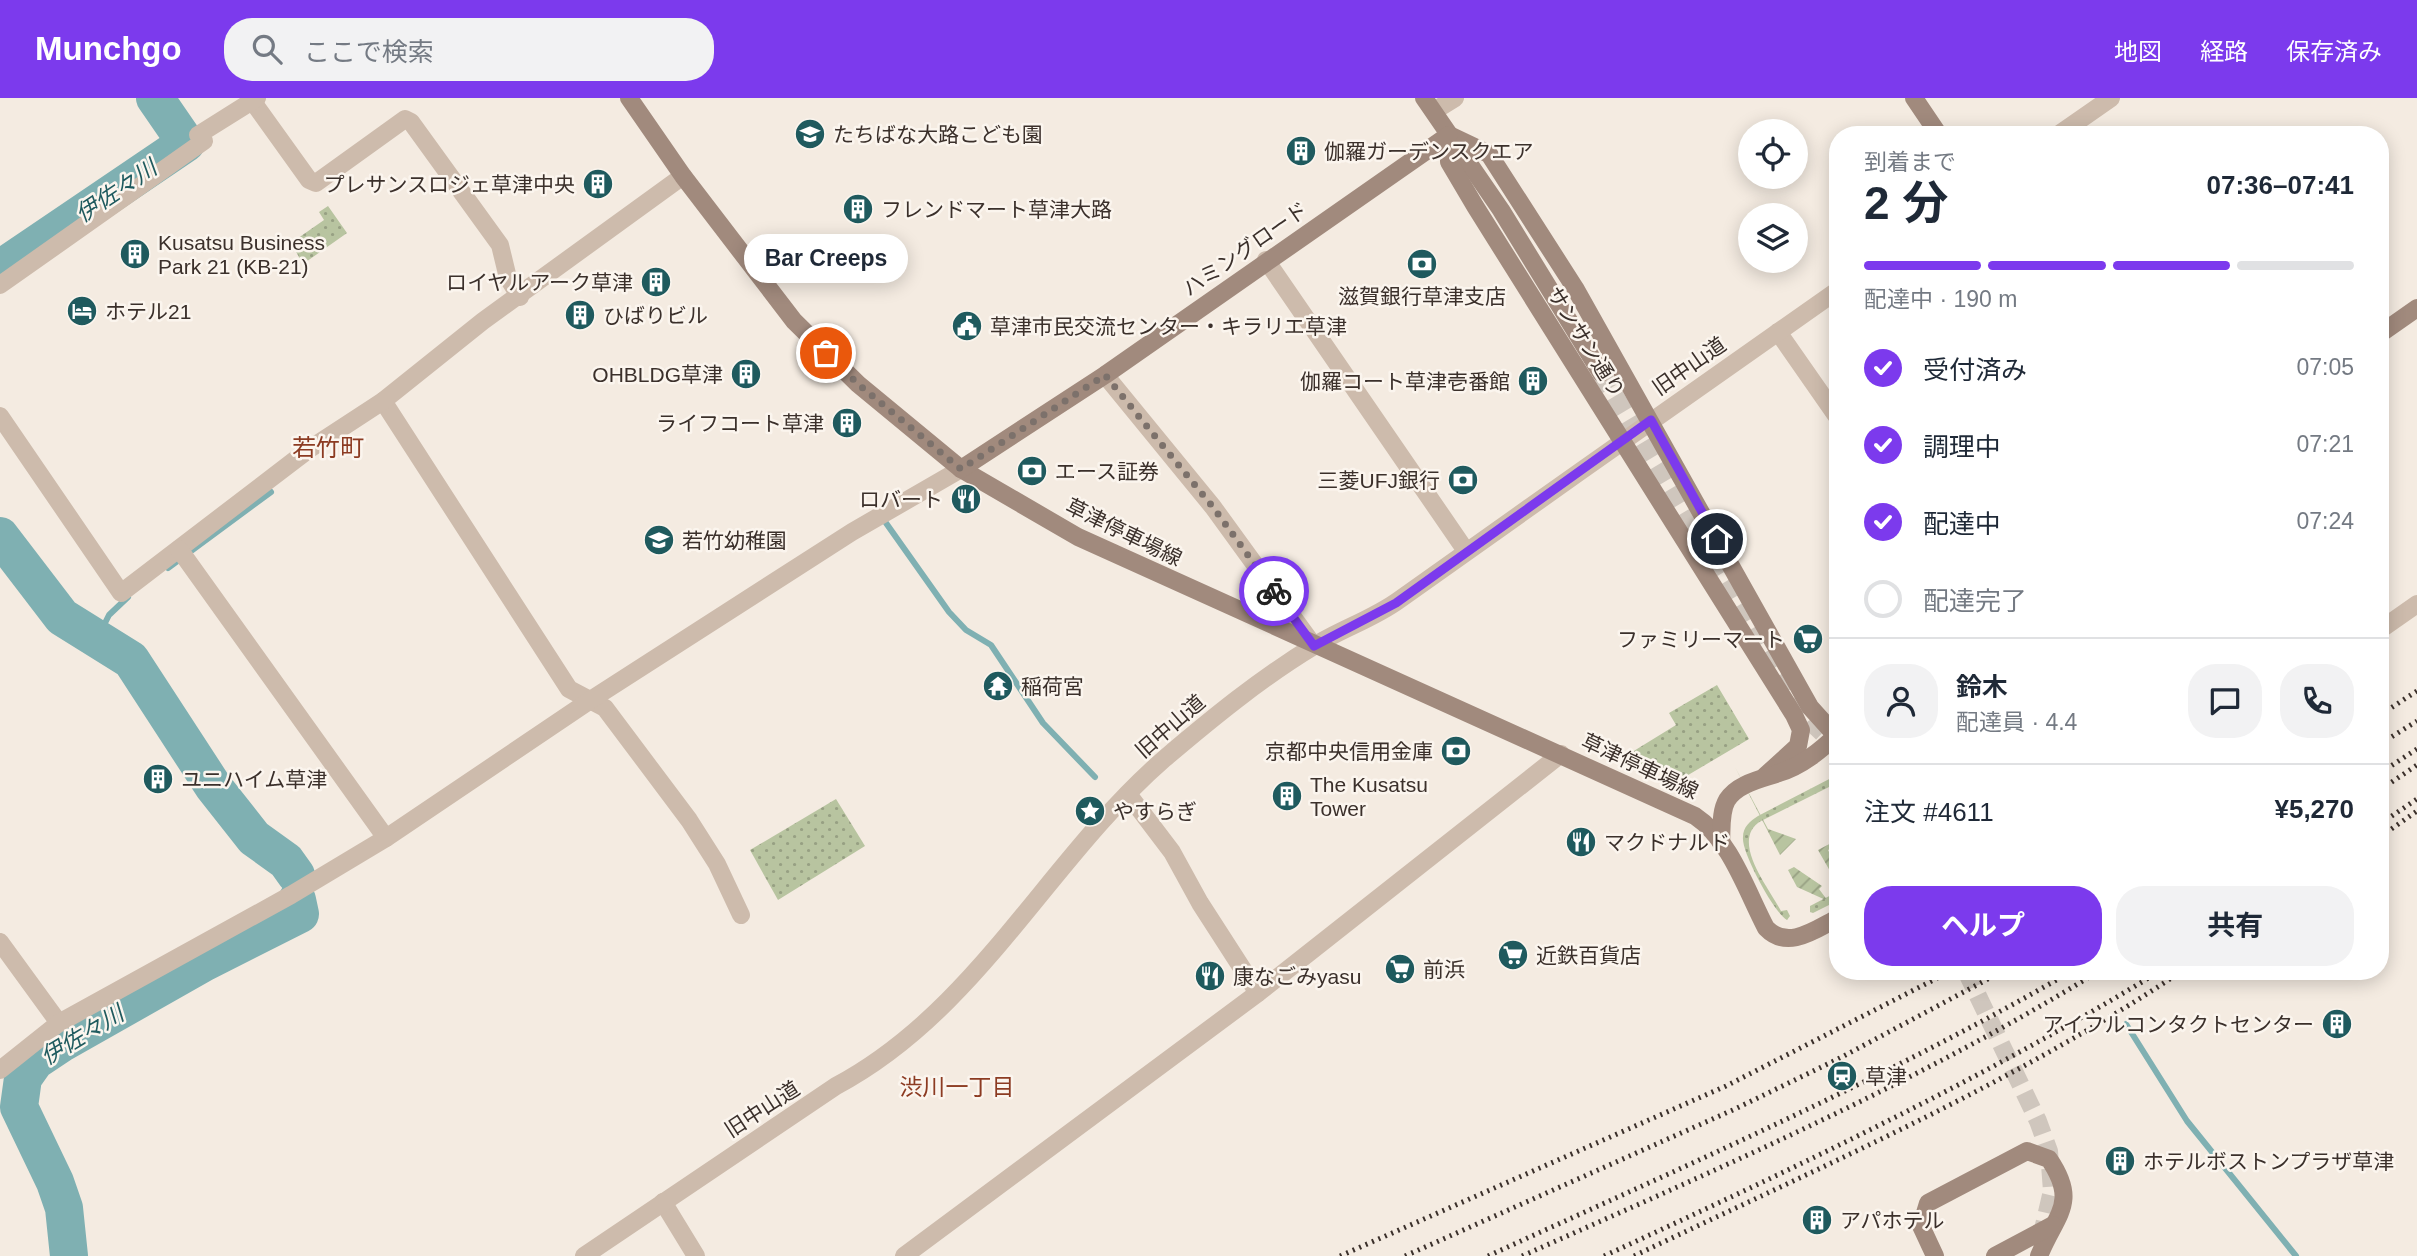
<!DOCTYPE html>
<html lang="ja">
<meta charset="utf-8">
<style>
body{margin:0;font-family:Helvetica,"Noto Sans JP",sans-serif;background:#f2f2f3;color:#1f2937;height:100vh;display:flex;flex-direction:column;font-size:26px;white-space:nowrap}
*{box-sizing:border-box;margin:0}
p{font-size:23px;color:#747a83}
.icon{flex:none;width:38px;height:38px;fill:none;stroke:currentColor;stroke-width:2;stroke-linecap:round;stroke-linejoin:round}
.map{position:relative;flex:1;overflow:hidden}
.side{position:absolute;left:1829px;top:28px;width:560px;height:854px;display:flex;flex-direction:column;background:#fff;border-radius:28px;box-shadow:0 4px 18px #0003}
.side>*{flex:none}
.buttons{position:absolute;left:1738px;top:21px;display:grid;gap:14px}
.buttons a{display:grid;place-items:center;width:70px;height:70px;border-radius:50%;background:#fff;box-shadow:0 4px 18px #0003;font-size:35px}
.pin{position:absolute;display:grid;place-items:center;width:60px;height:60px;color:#fff;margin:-30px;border:4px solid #fff;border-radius:50%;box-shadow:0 2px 7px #0007}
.courier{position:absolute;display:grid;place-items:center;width:70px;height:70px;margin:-35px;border:5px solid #7c3aed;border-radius:50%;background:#fff;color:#222;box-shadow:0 2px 9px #0007}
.bubble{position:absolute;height:49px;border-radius:24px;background:#fff;box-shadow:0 4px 18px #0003;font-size:23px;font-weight:700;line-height:49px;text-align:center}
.headline em{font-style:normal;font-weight:700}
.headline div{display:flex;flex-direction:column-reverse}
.headline{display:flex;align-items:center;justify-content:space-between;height:119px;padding:0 35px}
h1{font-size:46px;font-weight:700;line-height:52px}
.bar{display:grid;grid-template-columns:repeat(4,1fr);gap:10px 7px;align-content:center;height:84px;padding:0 35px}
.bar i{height:9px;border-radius:5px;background:#e0e1e3}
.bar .on{background:#7c3aed}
.bar p{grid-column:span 4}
.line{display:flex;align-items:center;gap:18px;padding:0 35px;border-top:2px solid #e0e1e3}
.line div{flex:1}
.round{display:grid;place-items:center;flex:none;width:74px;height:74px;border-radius:28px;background:#f2f2f3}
ol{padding:0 35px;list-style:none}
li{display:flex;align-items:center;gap:21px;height:77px}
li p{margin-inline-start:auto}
li .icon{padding:7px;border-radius:50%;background:#7c3aed;color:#fff;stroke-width:4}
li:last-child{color:#747a83}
li i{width:38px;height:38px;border:4px solid #e0e1e3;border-radius:50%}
.button{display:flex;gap:14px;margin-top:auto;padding:14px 35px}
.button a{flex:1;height:80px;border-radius:28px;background:#7c3aed;color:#fff;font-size:28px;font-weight:700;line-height:80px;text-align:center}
.button a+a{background:#f2f2f3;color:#1f2937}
header{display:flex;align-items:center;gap:42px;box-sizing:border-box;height:98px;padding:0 35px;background:#7c3aed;color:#fff}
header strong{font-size:33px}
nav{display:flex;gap:38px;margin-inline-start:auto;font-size:24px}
.search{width:490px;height:63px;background:#f2f2f3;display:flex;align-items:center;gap:18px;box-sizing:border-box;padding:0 24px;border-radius:28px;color:#747a83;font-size:26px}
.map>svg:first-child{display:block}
.grass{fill:url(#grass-dots)}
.garden{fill:url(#garden-furrows)}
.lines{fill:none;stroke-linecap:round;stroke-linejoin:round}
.stream{stroke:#7fb0b2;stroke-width:6}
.river{stroke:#7fb0b2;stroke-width:38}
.secondary-tunnel{stroke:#cfc6bd;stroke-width:18;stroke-dasharray:18 9;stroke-linecap:butt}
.street{stroke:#cdbbac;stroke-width:18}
.secondary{stroke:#a18a7d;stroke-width:18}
.rail{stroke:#3b302b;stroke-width:5;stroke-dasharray:2 5;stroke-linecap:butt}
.done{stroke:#7c716b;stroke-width:7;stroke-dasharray:0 12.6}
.route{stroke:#7c3aed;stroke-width:9}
.labels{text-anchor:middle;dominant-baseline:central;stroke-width:5;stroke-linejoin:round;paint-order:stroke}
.poi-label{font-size:21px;fill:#3b302b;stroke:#fbf5ee;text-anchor:start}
.street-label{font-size:21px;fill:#3b302b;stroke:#fbf5ee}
.water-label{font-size:23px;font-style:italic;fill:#1f5a5e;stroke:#fbf5ee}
.neighbourhood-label{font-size:23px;fill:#8c3b22;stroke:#fbf5ee}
.quarter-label{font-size:24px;fill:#8c3b22;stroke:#fbf5ee}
</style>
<header>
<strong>Munchgo</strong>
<div class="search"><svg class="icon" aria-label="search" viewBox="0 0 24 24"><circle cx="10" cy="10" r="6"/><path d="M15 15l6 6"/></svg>ここで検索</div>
<nav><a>地図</a><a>経路</a><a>保存済み</a></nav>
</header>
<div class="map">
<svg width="2417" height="1158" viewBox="0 0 2417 1158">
<defs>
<pattern id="grass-dots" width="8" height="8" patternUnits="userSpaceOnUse" patternTransform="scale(1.75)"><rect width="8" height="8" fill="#b8c4a0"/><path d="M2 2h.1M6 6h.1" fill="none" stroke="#97a083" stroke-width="1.8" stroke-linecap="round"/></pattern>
<pattern id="garden-furrows" width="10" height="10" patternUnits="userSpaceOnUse" patternTransform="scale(1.75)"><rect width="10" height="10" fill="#b8c4a0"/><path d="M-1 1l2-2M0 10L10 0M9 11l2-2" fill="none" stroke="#97a083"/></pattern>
</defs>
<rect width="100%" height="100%" fill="#f4ebe1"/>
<g class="grass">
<polygon points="328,108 347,135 303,166 291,145 324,122 319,114"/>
<polygon points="1717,587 1749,641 1678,683 1624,659 1676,627 1669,615"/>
<path d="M1837,677v12l-2,-3 -74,37c-32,19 8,67 20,90l6,-1 3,6 -3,4c-12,-6 -46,-68 -44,-83 0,-10 7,-16 15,-21z"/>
<polygon points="836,701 865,748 778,802 750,752"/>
<polygon points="1837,794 1837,803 1813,815 1810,814 1810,808"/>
</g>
<g class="garden">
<polygon points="1735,669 1768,731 1796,741 1780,757"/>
<polygon points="1837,742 1837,747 1828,752 1835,766 1837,765 1837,769 1830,773 1818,752"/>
<polygon points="1794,769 1822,788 1819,791 1828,803 1797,789 1788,772"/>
</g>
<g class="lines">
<g class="stream">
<polyline points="886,425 949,514 966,532 991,547 1043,625 1095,679"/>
<polyline points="168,470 271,394"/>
<polyline points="96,543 109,517 128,499"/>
<polyline points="2126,926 2187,1023 2296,1158"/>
</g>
<g class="river">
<polyline points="0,171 186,45 155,0"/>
<polyline points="0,438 62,519 131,562 213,688 254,740 286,763 296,777"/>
<polyline points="69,1158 64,1110 55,1084 19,1009 23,980 35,963 62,945 205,864 300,816 297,802"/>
</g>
<g class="secondary-tunnel">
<polyline points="1601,275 1799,605 1817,630 1838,650"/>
<polyline points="1966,873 2038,1023 2049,1053 2052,1093 2040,1144"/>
</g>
<g class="street">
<polyline points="253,4 309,82 316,85 405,21 411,24 500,147 508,180 520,199"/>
<polyline points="1434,13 1455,0"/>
<polyline points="2058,37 2111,0"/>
<polyline points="1266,162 1466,453"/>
<polyline points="0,187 204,43 198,37 257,0"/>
<polyline points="1778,234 1838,320"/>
<polyline points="1105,277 1213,409 1314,548"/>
<polyline points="383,303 569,591 605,610 689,722 717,766 741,817"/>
<polyline points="0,318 121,495 308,352 383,303 483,223 683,78"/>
<polyline points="179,451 386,740"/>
<polyline points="2380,532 2417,506"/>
<polyline points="1128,696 1172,754 1200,805 1258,895"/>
<polyline points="0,844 59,925"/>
<polyline points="0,972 59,925 291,797 386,740 592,601 852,434 961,371"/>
<polyline points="663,1104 696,1158"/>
<path d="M584,1158l252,-170c141,-75 211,-225 328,-327 47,-40 97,-81 150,-113 27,-17 59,-27 85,-46 146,-104 292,-207 439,-310"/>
<polyline points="904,1158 1258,895 1561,656"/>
</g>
<g class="secondary">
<path d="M629,0l54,78 111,145 64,63 103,85 117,68 617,279c35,23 52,76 71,112 22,23 50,1 72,-10"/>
<polyline points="1424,0 1501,112 1601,275"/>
<polyline points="1914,0 1939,37"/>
<polyline points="1449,37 1449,64 1475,108 1794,617 1801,632 1798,648 1765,678"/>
<polyline points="1449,37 1489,56 1575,190 1810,609 1838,640"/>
<polyline points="2380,236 2417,210"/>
<polyline points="961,371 1105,277 1449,37"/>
<path d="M1721,745c1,-14 -1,-31 6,-43 11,-17 35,-21 52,-27 23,-7 42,-23 59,-39"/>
<path d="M1935,1158l-14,-30 7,-23 99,-52 22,8c30,44 7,55 -10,97"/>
<polyline points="1995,1158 2053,1127"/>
</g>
<g class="rail">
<polyline points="2380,617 2417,593"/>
<polyline points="2380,646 2417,623"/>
<polyline points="2380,675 2417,651"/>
<polyline points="2380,692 2417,667"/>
<polyline points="2380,726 2417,701"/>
<polyline points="2380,739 2417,713"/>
<polyline points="1340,1158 1726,988 1951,873"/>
<polyline points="1405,1158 1735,1011 1840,960 2003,873"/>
<path d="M1488,1158c197,-90 396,-176 584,-285"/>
<path d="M1522,1158c196,-87 394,-172 577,-285"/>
<path d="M1604,1158c189,-87 378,-176 556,-285"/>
<path d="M1634,1158c186,-89 376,-170 548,-285"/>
</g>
</g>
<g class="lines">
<polyline class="done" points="826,255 858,286 961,371 1105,277 1213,409 1274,493"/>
<polyline class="route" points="1274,493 1314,548 1396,505 1651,322 1717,441"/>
</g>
<defs>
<g id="school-disc" transform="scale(1.575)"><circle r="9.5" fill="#1f5a5e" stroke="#fbf5ee"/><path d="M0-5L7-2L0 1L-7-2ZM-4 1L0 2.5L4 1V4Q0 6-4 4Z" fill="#fff"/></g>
<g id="building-disc" transform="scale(1.575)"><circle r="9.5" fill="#1f5a5e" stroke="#fbf5ee"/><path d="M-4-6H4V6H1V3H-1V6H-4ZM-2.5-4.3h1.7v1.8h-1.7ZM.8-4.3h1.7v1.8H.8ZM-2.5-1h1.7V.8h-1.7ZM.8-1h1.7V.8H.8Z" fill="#fff"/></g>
<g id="bank-disc" transform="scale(1.575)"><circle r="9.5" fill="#1f5a5e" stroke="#fbf5ee"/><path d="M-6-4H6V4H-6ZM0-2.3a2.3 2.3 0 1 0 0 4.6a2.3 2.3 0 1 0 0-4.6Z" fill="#fff"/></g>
<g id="hotel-disc" transform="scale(1.575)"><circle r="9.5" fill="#1f5a5e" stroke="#fbf5ee"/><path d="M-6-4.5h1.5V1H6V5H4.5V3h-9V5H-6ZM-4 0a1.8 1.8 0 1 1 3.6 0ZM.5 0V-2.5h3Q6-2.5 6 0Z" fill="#fff"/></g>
<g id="civic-disc" transform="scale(1.575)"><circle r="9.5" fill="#1f5a5e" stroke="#fbf5ee"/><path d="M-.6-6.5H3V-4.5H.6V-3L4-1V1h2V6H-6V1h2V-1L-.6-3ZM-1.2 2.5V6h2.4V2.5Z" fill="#fff"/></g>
<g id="restaurant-disc" transform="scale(1.575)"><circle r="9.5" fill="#1f5a5e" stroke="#fbf5ee"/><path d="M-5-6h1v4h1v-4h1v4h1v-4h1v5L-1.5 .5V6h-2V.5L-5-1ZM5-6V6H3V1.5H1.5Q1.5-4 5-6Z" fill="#fff"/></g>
<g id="supermarket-disc" transform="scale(1.575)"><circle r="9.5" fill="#1f5a5e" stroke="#fbf5ee"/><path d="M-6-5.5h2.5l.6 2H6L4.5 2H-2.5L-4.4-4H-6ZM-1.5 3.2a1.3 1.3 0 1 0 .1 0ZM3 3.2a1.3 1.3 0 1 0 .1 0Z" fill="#fff"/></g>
<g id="temple-disc" transform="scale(1.575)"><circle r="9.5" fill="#1f5a5e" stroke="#fbf5ee"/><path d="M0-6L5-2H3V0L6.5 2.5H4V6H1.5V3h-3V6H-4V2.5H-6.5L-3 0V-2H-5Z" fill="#fff"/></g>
<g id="sight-disc" transform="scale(1.575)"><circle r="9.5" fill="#1f5a5e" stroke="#fbf5ee"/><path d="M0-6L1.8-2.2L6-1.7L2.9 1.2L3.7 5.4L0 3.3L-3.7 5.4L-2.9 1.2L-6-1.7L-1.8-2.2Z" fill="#fff"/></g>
<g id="station-disc" transform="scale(1.575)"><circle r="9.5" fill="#1f5a5e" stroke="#fbf5ee"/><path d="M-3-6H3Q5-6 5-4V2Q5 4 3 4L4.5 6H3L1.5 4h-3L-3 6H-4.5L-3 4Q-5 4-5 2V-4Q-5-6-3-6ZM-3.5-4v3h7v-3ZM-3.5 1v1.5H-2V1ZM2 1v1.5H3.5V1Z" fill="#fff"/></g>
</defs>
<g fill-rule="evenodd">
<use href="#school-disc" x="810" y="36"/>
<use href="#building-disc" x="1301" y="53"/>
<use href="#building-disc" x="598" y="86"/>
<use href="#building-disc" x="858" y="111"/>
<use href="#building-disc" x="135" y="156"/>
<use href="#bank-disc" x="1422" y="166"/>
<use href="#building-disc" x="656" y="184"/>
<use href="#hotel-disc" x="82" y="213"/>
<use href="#building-disc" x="580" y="217"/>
<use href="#civic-disc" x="967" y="228"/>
<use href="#building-disc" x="746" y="276"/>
<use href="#building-disc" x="1533" y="283"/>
<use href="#building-disc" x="847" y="325"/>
<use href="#bank-disc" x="1032" y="373"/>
<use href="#bank-disc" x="1463" y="382"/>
<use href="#restaurant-disc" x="966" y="401"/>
<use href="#school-disc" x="659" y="442"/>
<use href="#supermarket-disc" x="1808" y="541"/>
<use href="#temple-disc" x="998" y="588"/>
<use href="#bank-disc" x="1456" y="653"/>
<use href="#building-disc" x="158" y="681"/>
<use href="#building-disc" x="1287" y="698"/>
<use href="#sight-disc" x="1090" y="713"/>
<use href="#restaurant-disc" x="1581" y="744"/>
<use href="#supermarket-disc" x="1513" y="857"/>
<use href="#supermarket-disc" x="1400" y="871"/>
<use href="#restaurant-disc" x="1210" y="878"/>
<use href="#building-disc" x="2337" y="926"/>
<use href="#station-disc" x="1842" y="978"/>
<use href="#building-disc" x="2120" y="1063"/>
<use href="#building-disc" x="1817" y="1122"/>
</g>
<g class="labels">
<g class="poi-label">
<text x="833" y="36">たちばな大路こども園</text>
<text x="1324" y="53">伽羅ガーデンスクエア</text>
<text x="575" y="86" text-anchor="end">プレサンスロジェ草津中央</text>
<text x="881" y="111">フレンドマート草津大路</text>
<text x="158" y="144">Kusatsu Business<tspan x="158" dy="24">Park 21 (KB-21)</tspan></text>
<text x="633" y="184" text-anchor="end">ロイヤルアーク草津</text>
<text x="1422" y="198" text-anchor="middle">滋賀銀行草津支店</text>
<text x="105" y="213">ホテル21</text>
<text x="603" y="217">ひばりビル</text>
<text x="990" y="228">草津市民交流センター・キラリエ草津</text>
<text x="723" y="276" text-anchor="end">OHBLDG草津</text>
<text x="1510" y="283" text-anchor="end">伽羅コート草津壱番館</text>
<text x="824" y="325" text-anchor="end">ライフコート草津</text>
<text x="1055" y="373">エース証券</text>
<text x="1440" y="382" text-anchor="end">三菱UFJ銀行</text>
<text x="943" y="401" text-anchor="end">ロバート</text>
<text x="682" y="442">若竹幼稚園</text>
<text x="1785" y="541" text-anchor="end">ファミリーマート</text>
<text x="1021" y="588">稲荷宮</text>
<text x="1433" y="653" text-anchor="end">京都中央信用金庫</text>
<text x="181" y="681">ユニハイム草津</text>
<text x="1310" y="686">The Kusatsu<tspan x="1310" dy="24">Tower</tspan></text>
<text x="1113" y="713">やすらぎ</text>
<text x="1604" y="744">マクドナルド</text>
<text x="1536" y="857">近鉄百貨店</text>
<text x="1423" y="871">前浜</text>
<text x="1233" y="878">康なごみyasu</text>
<text x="2314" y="926" text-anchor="end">アイフルコンタクトセンター</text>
<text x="1865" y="978">草津</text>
<text x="2143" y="1063">ホテルボストンプラザ草津</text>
<text x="1840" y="1122">アパホテル</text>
</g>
<g class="street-label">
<text transform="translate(1245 151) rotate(-35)">ハミングロード</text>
<text transform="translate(1586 244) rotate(58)">サンサン通り</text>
<text transform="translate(1689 268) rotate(-35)">旧中山道</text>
<text transform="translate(1124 434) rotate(26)">草津停車場線</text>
<text transform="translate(1170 628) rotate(-41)">旧中山道</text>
<text transform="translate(1640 668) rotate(25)">草津停車場線</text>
<text transform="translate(762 1011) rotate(-33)">旧中山道</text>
</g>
<g class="water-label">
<text transform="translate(116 93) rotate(-34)">伊佐々川</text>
<text transform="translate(82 937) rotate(-31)">伊佐々川</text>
</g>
<g class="neighbourhood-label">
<text x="957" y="989">渋川一丁目</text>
</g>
<g class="quarter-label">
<text x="328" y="349">若竹町</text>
</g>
</g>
</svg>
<div class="buttons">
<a><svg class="icon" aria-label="locate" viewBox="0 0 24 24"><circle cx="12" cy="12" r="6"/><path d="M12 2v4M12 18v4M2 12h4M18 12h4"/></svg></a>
<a><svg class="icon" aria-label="layers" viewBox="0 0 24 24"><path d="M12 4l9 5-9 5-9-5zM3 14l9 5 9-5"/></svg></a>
</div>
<div class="pin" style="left:826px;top:255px;background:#ea580c"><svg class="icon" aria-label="bag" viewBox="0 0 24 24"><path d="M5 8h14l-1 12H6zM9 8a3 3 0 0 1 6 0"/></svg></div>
<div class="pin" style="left:1717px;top:441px;background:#1f2937"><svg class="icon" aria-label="home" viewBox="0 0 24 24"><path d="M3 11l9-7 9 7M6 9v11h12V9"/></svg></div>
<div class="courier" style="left:1274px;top:493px"><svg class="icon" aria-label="bike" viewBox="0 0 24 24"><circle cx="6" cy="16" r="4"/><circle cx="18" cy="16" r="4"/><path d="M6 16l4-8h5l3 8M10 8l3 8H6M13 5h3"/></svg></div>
<div class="bubble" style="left:744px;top:136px;width:164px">Bar Creeps</div>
<section class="side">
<div class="headline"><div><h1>2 分</h1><p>到着まで</p></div><em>07:36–07:41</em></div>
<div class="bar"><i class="on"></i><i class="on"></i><i class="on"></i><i></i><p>配達中 · 190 m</p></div>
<ol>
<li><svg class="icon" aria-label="check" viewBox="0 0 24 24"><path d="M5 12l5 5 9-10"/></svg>受付済み<p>07:05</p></li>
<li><svg class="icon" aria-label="check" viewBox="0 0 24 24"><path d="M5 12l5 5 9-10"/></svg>調理中<p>07:21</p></li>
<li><svg class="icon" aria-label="check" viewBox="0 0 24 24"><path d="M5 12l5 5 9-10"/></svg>配達中<p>07:24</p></li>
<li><i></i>配達完了</li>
</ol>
<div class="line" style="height:126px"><a class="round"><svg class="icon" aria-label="person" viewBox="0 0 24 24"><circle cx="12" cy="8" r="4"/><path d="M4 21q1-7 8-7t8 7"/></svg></a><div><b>鈴木</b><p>配達員 · 4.4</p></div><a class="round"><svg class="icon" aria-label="chat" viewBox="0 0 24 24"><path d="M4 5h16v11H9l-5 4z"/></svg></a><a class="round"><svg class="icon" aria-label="phone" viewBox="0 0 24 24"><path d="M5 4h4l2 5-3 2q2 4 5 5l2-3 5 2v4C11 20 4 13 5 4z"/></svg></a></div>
<div class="line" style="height:91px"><div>注文 #4611</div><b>¥5,270</b></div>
<div class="button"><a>ヘルプ</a><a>共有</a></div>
</section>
</div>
